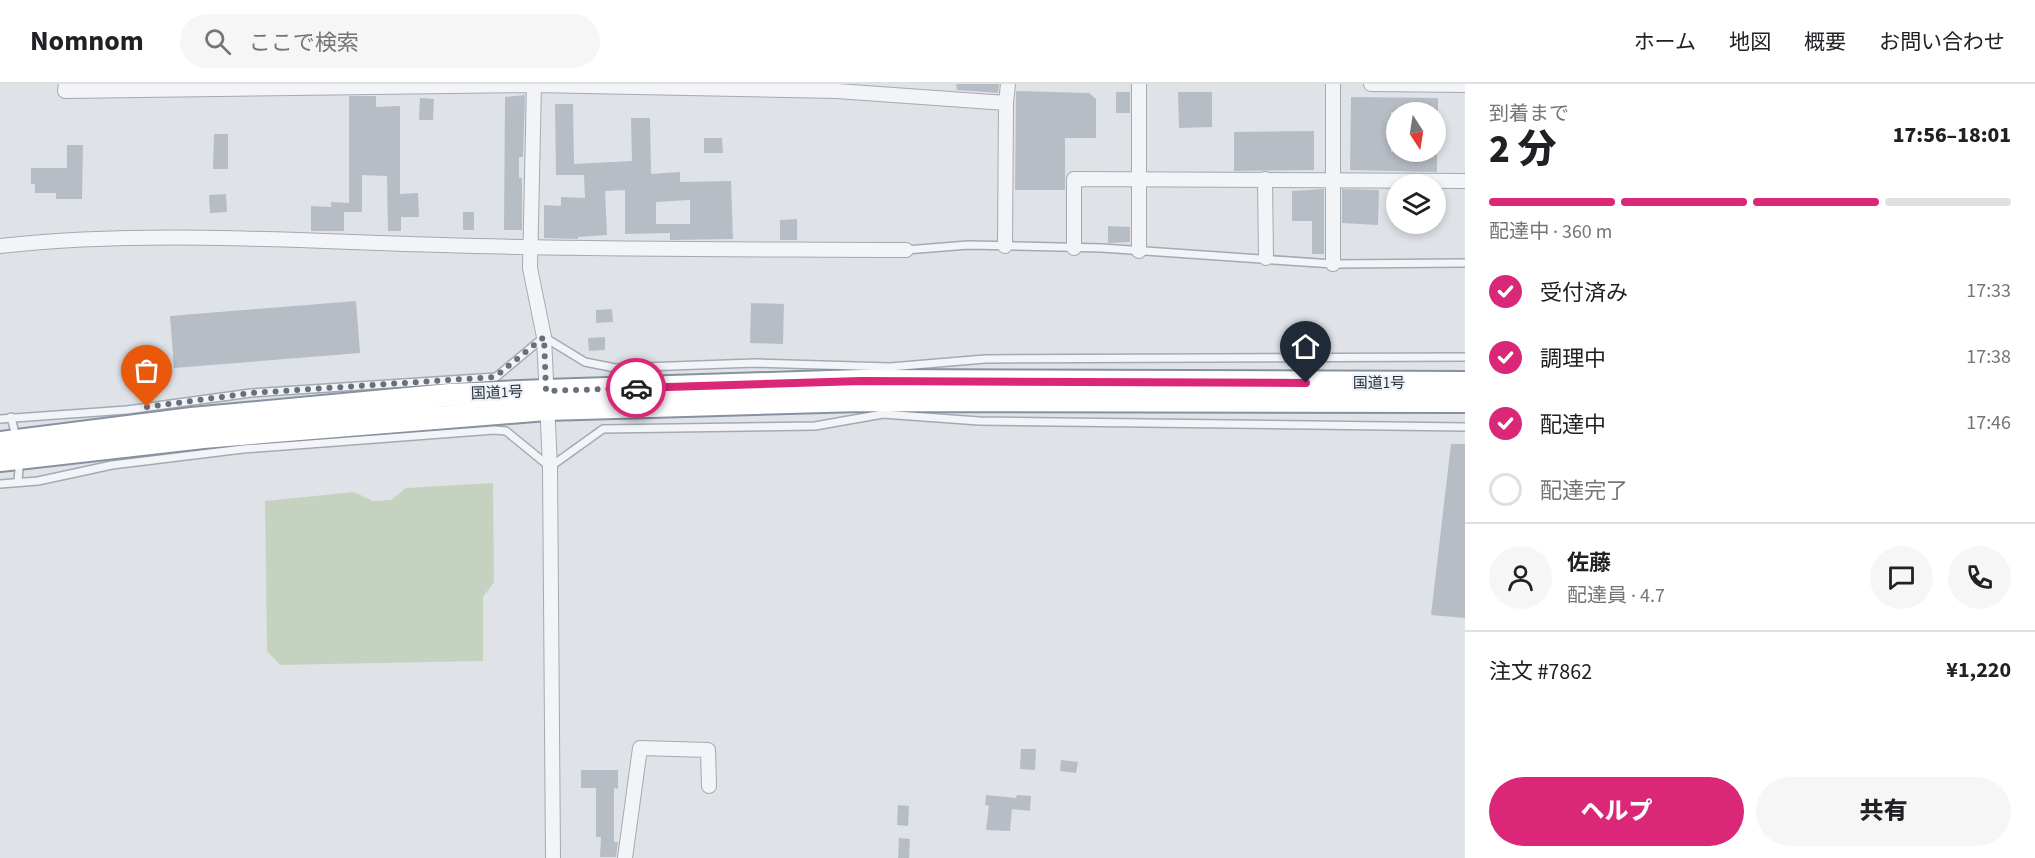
<!DOCTYPE html>
<html lang="ja">
<meta charset="utf-8">
<style>
body{margin:0;font-family:"Source Sans 3","Noto Sans JP",sans-serif;background:#f6f6f6;color:#202124;height:100vh;display:flex;flex-direction:column;font-size:22px;white-space:nowrap}
*{box-sizing:border-box;margin:0}
p{font-size:20px;color:#757577}
.icon{flex:none;width:33px;height:33px;fill:none;stroke:currentColor;stroke-width:2;stroke-linecap:round;stroke-linejoin:round}
.map{position:relative;flex:1;overflow:hidden}
.sheet{display:flex;flex-direction:column;background:#fff;width:570px}
.sheet>*{flex:none}
.needle{width:39px;rotate:168deg}
.fabs{position:absolute;left:1386px;top:18px;display:grid;gap:12px}
.fabs a{display:grid;place-items:center;width:60px;height:60px;border-radius:50%;background:#fff;box-shadow:0 3px 9px #0003;font-size:30px}
.pin{position:absolute;display:grid;place-items:center;width:51px;height:51px;color:#fff;margin:-62px -26px;border-radius:50% 50% 50% 0;rotate:-45deg;box-shadow:0 0 6px #0007}
.pin .icon{rotate:45deg}
.courier{position:absolute;display:grid;place-items:center;width:60px;height:60px;margin:-30px;border:4px solid #db2777;border-radius:50%;background:#fff;color:#222;box-shadow:0 2px 8px #0007}
.head em{font-style:normal;font-weight:800}
.head div{display:flex;flex-direction:column-reverse}
.head{display:flex;align-items:center;justify-content:space-between;height:102px;padding:0 24px}
h1{font-size:39px;font-weight:800;line-height:45px}
.bar{display:grid;grid-template-columns:repeat(4,1fr);gap:9px 6px;align-content:center;height:72px;padding:0 24px}
.bar i{height:8px;border-radius:4px;background:#e0e0e0}
.bar .on{background:#db2777}
.bar p{grid-column:span 4}
.line{display:flex;align-items:center;gap:15px;padding:0 24px;border-top:2px solid #e0e0e0}
.line div{flex:1}
.round{display:grid;place-items:center;flex:none;width:63px;height:63px;border-radius:32px;background:#f6f6f6}
ol{padding:0 24px;list-style:none}
li{display:flex;align-items:center;gap:18px;height:66px}
li p{margin-inline-start:auto}
li .icon{padding:6px;border-radius:50%;background:#db2777;color:#fff;stroke-width:4}
li:last-child{color:#757577}
li i{width:33px;height:33px;border:3px solid #e0e0e0;border-radius:50%}
.cta{display:flex;gap:12px;margin-top:auto;padding:12px 24px}
.cta a{flex:1;height:69px;border-radius:36px;background:#db2777;color:#fff;font-size:24px;font-weight:800;line-height:69px;text-align:center}
.cta a+a{background:#f6f6f6;color:#202124}
header{display:flex;align-items:center;gap:36px;box-sizing:border-box;height:84px;padding:0 30px;background:#fff;border-bottom:2px solid #e0e0e0}
header strong{font-size:28px}
nav{display:flex;gap:33px;margin-inline-start:auto;font-size:21px}
.search{width:420px;height:54px;background:#f6f6f6;display:flex;align-items:center;gap:15px;box-sizing:border-box;padding:0 21px;border-radius:33px;color:#757577;font-size:22px}
main{display:flex;flex:1;min-height:0}
.map>svg:first-child{display:block}
.green{fill:#c6d2c0}
.building{fill:#b7bdc5;fill-rule:evenodd}
.lines{fill:none;stroke-linecap:round;stroke-linejoin:round}
.service-casing{stroke:#a4aab2;stroke-width:10}
.minor-casing{stroke:#a4aab2;stroke-width:16}
.trunk-casing{stroke:#87919f;stroke-width:26}
.service{stroke:#f2f4f7;stroke-width:7}
.minor{stroke:#f2f4f7;stroke-width:14}
.trunk{stroke:#fff;stroke-width:22}
.done{stroke:#68707a;stroke-width:6;stroke-dasharray:0 10.8}
.route{stroke:#db2777;stroke-width:8}
.labels{text-anchor:middle;dominant-baseline:central;stroke-width:4.5;stroke-linejoin:round;paint-order:stroke}
.street-label{font-size:15px;fill:#28323f;stroke:#eff2f6}
</style>
<header>
<strong>Nomnom</strong>
<div class="search"><svg class="icon" aria-label="search" viewBox="0 0 24 24"><circle cx="10" cy="10" r="6"/><path d="M15 15l6 6"/></svg>ここで検索</div>
<nav><a>ホーム</a><a>地図</a><a>概要</a><a>お問い合わせ</a></nav>
</header>
<main>
<div class="map">
<svg width="1465" height="774" viewBox="0 0 1465 774">
<rect width="100%" height="100%" fill="#dfe3e8"/>
<polygon class="green" points="493,399 494,498 483,513 483,577 280,581 267,567 265,417 354,408 373,417 391,416 406,404"/>
<g class="building">
<polygon points="956,0 999,0 998,9 957,6"/>
<polygon points="1016,7 1089,9 1096,15 1096,54 1065,54 1065,106 1015,106"/>
<rect x="1116" y="8" width="14" height="21"/>
<polygon points="1178,8 1212,8 1212,43 1179,44"/>
<polygon points="525,11 523,73 519,73 519,94 522,94 522,146 504,146 505,13"/>
<polygon points="349,12 376,12 376,23 400,22 400,110 418,109 419,133 401,133 401,147 388,147 387,92 362,91 362,128 344,128 344,147 311,147 311,122 331,123 331,118 349,119"/>
<polygon points="1351,13 1438,14 1438,28 1391,28 1391,68 1437,68 1437,88 1350,86"/>
<polygon points="420,14 434,15 433,36 419,36"/>
<path d="M555,20h18l1,60 58,-3 -1,-43h19l1,56 29,-2v10l51,-1 2,58 -63,1v-7l-45,1v-44l-20,1 2,44 -29,2v2l-34,-1v-33l17,1v-9l24,1 -1,-23h-28zM690,116v24h-34v-22z"/>
<polygon points="1314,47 1314,86 1234,87 1234,48"/>
<polygon points="214,50 228,50 228,85 213,85"/>
<polygon points="704,54 722,54 723,69 704,69"/>
<polygon points="67,61 83,61 82,115 56,115 56,109 35,109 35,100 31,100 31,84 67,84"/>
<polygon points="1324,105 1324,170 1312,170 1312,137 1292,137 1292,107"/>
<polygon points="1342,105 1379,106 1378,141 1342,139"/>
<polygon points="226,110 227,128 210,129 209,111"/>
<rect x="463" y="128" width="11" height="18"/>
<polygon points="797,135 797,156 780,156 780,136"/>
<polygon points="1108,142 1130,143 1130,158 1108,159"/>
<polygon points="356,217 360,269 174,284 170,232"/>
<polygon points="751,219 784,220 783,260 750,259"/>
<polygon points="612,225 613,238 596,239 596,226"/>
<polygon points="605,253 605,266 589,267 588,254"/>
<polygon points="1451,360 1465,360 1465,534 1431,531"/>
<polygon points="1021,665 1036,665 1035,686 1020,685"/>
<polygon points="1061,676 1078,678 1076,689 1060,687"/>
<polygon points="581,686 618,686 618,705 614,704 614,758 618,758 616,773 600,773 601,753 596,753 596,704 581,704"/>
<polygon points="986,711 1016,714 1017,711 1031,712 1030,727 1012,725 1010,747 986,746 989,722 985,721"/>
<polygon points="898,721 909,722 908,742 897,741"/>
<polygon points="899,754 910,755 909,774 898,774"/>
</g>
<g class="lines">
<g class="service-casing">
<g id="service">
<polyline points="906,166 968,161 1102,164 1333,180 1465,179"/>
<polyline points="11,333 14,345"/>
<polyline points="0,335 127,326 251,309 496,293 544,253 585,278 615,284 755,279 890,283 985,275 1465,273"/>
<polyline points="18,398 19,384"/>
<polyline points="0,400 38,397 112,381 243,365 494,346 506,347 550,383 603,345 815,342 883,330 979,337 1465,343"/>
</g>
</g>
<g class="minor-casing">
<g id="minor">
<polyline points="66,0 65,7 534,1 837,7 1006,19 1008,0"/>
<polyline points="534,0 530,184 544,253 550,383 553,774"/>
<polyline points="1371,0 1465,1"/>
<polyline points="1265,95 1266,174"/>
<path d="M0,162c146,-16 295,-5 442,-1 155,5 310,4 464,5"/>
<polyline points="1005,162 1006,19"/>
<polyline points="1074,164 1074,95 1465,97"/>
<polyline points="1139,167 1139,0"/>
<polyline points="1333,180 1333,0"/>
<polyline points="625,774 640,664 708,666 709,702"/>
</g>
</g>
<g class="trunk-casing">
<g id="trunk">
<polyline points="0,359 192,335 450,311 546,307 861,297 1465,299"/>
<polyline points="0,376 203,353 546,325 860,316 1465,317"/>
</g>
</g>
<use href="#service" class="service"/>
<use href="#minor" class="minor"/>
<use href="#trunk" class="trunk"/>
</g>
<g class="lines">
<polyline class="done" points="147,323 251,309 495,293 544,253 546,307 636,304"/>
<polyline class="route" points="636,304 861,297 1306,299"/>
</g>
<g class="labels">
<g class="street-label">
<text x="1379" y="299">国道1号</text>
<text transform="translate(497 309) rotate(-2)">国道1号</text>
</g>
</g>
</svg>
<div class="fabs">
<a><svg class="needle" viewBox="-14 -14 28 28"><path d="M0-13l5 13h-10z" fill="#e53935"/><path d="M0 13l5-13h-10z" fill="#757577"/></svg></a>
<a><svg class="icon" aria-label="layers" viewBox="0 0 24 24"><path d="M12 4l9 5-9 5-9-5zM3 14l9 5 9-5"/></svg></a>
</div>
<div class="pin" style="left:147px;top:323px;background:#ea580c"><svg class="icon" aria-label="bag" viewBox="0 0 24 24"><path d="M5 8h14l-1 12H6zM9 8a3 3 0 0 1 6 0"/></svg></div>
<div class="pin" style="left:1306px;top:299px;background:#1f2937"><svg class="icon" aria-label="home" viewBox="0 0 24 24"><path d="M3 11l9-7 9 7M6 9v11h12V9"/></svg></div>
<div class="courier" style="left:636px;top:304px"><svg class="icon" aria-label="car" viewBox="0 0 24 24"><path d="M5 17H2v-5l4-1 3-4h7l3 4 3 1v5h-3M9 17h6M6 11h13"/><circle cx="7" cy="17" r="2"/><circle cx="17" cy="17" r="2"/></svg></div>
</div>
<section class="sheet">
<div class="head"><div><h1>2 分</h1><p>到着まで</p></div><em>17:56–18:01</em></div>
<div class="bar"><i class="on"></i><i class="on"></i><i class="on"></i><i></i><p>配達中 · 360 m</p></div>
<ol>
<li><svg class="icon" aria-label="check" viewBox="0 0 24 24"><path d="M5 12l5 5 9-10"/></svg>受付済み<p>17:33</p></li>
<li><svg class="icon" aria-label="check" viewBox="0 0 24 24"><path d="M5 12l5 5 9-10"/></svg>調理中<p>17:38</p></li>
<li><svg class="icon" aria-label="check" viewBox="0 0 24 24"><path d="M5 12l5 5 9-10"/></svg>配達中<p>17:46</p></li>
<li><i></i>配達完了</li>
</ol>
<div class="line" style="height:108px"><a class="round"><svg class="icon" aria-label="person" viewBox="0 0 24 24"><circle cx="12" cy="8" r="4"/><path d="M4 21q1-7 8-7t8 7"/></svg></a><div><b>佐藤</b><p>配達員 · 4.7</p></div><a class="round"><svg class="icon" aria-label="chat" viewBox="0 0 24 24"><path d="M4 5h16v11H9l-5 4z"/></svg></a><a class="round"><svg class="icon" aria-label="phone" viewBox="0 0 24 24"><path d="M5 4h4l2 5-3 2q2 4 5 5l2-3 5 2v4C11 20 4 13 5 4z"/></svg></a></div>
<div class="line" style="height:78px"><div>注文 #7862</div><b>¥1,220</b></div>
<div class="cta"><a>ヘルプ</a><a>共有</a></div>
</section>
</main>
